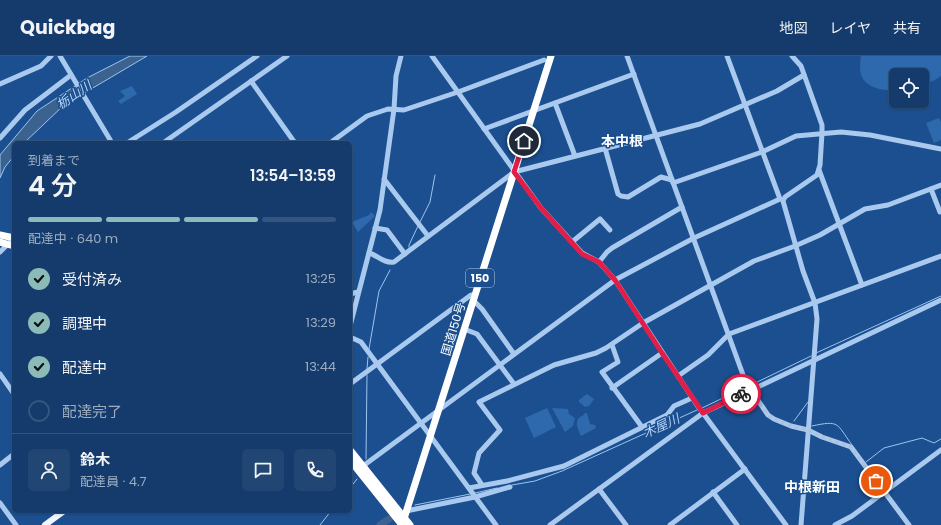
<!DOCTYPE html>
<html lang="ja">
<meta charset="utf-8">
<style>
body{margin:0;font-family:Poppins,"Noto Sans JP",sans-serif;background:#214673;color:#f1f3f6;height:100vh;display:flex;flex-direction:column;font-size:15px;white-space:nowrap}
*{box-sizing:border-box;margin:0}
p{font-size:13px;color:#9dadc1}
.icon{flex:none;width:22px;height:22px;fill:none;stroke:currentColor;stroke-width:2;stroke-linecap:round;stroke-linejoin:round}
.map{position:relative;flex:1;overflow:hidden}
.drawer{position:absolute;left:12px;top:85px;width:340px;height:372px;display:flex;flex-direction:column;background:#143b6b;border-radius:6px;box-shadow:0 1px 3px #0004,0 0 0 1px #33557e}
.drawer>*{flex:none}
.controls{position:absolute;left:889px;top:12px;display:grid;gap:8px}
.controls a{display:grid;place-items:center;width:40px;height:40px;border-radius:6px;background:#143b6b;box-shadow:0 1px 3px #0004,0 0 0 1px #33557e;font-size:20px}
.pin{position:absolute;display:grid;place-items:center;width:34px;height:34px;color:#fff;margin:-17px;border:2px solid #fff;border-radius:50%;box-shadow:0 1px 4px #0007}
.courier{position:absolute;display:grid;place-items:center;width:40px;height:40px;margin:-20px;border:3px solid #e11d48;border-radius:50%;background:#fff;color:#222;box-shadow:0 1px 5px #0007}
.headline em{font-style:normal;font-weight:600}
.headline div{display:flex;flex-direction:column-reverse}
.headline{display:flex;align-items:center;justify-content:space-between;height:68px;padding:0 16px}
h1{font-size:26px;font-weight:600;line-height:30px}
.bar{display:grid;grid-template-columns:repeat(4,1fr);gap:6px 4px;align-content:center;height:48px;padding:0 16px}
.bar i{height:5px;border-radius:3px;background:#33557e}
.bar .active{background:#8bbbb9}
.bar p{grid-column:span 4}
.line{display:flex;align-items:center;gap:10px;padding:0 16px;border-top:1px solid #33557e}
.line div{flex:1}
.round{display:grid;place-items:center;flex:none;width:42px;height:42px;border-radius:6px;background:#214673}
ol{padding:0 16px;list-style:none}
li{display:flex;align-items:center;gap:12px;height:44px}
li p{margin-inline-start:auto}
li .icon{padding:4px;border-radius:50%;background:#8bbbb9;color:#111;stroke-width:4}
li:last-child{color:#9dadc1}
li i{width:22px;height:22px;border:2px solid #33557e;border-radius:50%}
header{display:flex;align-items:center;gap:24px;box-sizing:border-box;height:56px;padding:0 20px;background:#143b6b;border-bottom:1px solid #33557e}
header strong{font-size:19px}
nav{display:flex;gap:22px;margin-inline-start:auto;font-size:14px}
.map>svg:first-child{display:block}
.green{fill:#2e69ad}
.water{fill:#3c6290;stroke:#9cc4f0}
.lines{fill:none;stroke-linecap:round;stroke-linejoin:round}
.stream{stroke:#9cc4f0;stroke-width:1}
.river{stroke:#3c6290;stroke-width:7}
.minor{stroke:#a9c9ee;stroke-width:5}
.major{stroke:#f0f6ff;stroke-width:6}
.highway{stroke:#fff;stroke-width:7}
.done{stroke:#afc1d8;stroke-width:4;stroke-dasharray:0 7.2}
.route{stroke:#e11d48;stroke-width:5}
.labels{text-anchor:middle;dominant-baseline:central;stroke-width:3;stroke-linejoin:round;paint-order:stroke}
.shield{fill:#1b4f8f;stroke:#bbcadd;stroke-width:1}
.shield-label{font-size:11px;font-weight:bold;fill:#fff}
.street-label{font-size:12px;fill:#fff;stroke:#1b4f8f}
.water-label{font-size:13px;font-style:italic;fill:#b5d3f5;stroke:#1b4f8f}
.quarter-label{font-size:14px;font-weight:bold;fill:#fff;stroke:#1b4f8f}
</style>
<header>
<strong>Quickbag</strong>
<nav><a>地図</a><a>レイヤ</a><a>共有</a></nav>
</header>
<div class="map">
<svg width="941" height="469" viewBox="0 0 941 469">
<rect width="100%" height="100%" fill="#1b4f8f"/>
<g class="green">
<path d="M861,0h80v20l-6,4 -13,5v-10h-26v15c-11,1 -26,-1 -33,-11 -4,-6 -3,-16 -2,-23z"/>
<polygon points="132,30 137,38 121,48 118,45 125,40 120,35"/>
<polygon points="939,62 941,66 941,84 934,87 926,67"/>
<polygon points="371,156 375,160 358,176 352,166 369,159"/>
<polygon points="587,338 594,343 589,350 585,351 579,346 579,344"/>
<polygon points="547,352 556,371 534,382 525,362"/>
<polygon points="552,352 568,353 569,358 575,362 573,370 565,376"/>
<path d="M585,357h2l3,11 5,1 1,3 -15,8c-3,-6 -7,-15 -1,-19 2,-1 4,-2 5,-4z"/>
</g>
<polygon class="water" points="130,0 147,0 64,49 24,87 14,87 14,100 5,111 0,122 0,99 37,55 87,22"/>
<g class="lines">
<g class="stream">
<polyline points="420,166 430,146 435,119"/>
<polyline points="409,191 409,189 418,170"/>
<polyline points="369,293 379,235 390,214"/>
<polyline points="816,297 941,240"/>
<polyline points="367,313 368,301"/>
<polyline points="749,330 811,300"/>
<polyline points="702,352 746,331"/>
<polyline points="794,365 808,346"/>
<path d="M812,370c28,-6 24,-3 40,19"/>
<polyline points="366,403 367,319"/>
<polyline points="866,406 884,392 922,382 934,387 941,383"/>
<polyline points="512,429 535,425 562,415 697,354"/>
<polyline points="350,432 357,423"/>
<polyline points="475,437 497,432"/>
<polyline points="415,449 470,438"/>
<polyline points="320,469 331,455"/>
</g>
<polyline class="river" points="380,469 389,463"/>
<g class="minor">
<polyline points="60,0 112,87"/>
<polyline points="432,0 541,152 582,197 599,206 615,224 697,349 786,469"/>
<polyline points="627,0 746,327 768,359 774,363 791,370 808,374 822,381 851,391 909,469"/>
<polyline points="792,0 801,10 822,69 822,77 820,109 817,119 785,141 783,145 803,215 815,247 817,263 801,469"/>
<polyline points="251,25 295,87"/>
<polyline points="0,28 41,10 51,0"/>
<polyline points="555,47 575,100"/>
<polyline points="484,73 634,18"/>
<polyline points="0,82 25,54 71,19"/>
<polyline points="127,87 176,56 257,0"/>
<polyline points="163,87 287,0"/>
<polyline points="330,87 367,60 388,53 404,54 458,36 544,4"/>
<polyline points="605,92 618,138 621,140 628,141 661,121 672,124"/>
<polyline points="819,114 862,229"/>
<polyline points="384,123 428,180"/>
<polyline points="673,127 762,96 796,80 841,76 870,79 941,93"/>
<polyline points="931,133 940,156"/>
<polyline points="375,172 387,174 405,198"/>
<polyline points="572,186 600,163 610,174"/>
<polyline points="0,196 9,187"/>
<path d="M369,197c8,2 15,11 25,9l120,-90 186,-48 77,-33 27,-16"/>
<polyline points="599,206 607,196 612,192 682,151"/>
<polyline points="350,238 358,236"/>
<polyline points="473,244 482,253 514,298"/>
<polyline points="350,270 380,154 394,53 396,20 401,0"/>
<polyline points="464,273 477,278 514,328"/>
<polyline points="350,281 361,286 496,469"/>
<polyline points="612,289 618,306 602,316 642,371"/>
<polyline points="0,318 14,338"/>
<polyline points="678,320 708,299 729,278 941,200"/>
<polyline points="350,328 471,239 475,240"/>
<polyline points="612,332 662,297"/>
<polyline points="0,409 14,398"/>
<polyline points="363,410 615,224 694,182 780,143 727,0"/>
<polyline points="482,429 474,417 479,397 500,374 479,346 554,309 596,297 606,292 643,267 754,205 795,190 820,179 865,153 888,149 941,129"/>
<polyline points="469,432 507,425 564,410 667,359 674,350 692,342"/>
<polyline points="599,433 626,469"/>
<polyline points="713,436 737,469"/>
<polyline points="0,447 16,469"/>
<polyline points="406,455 475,441 510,431"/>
<polyline points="550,469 703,357 941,244"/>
<polyline points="670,469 745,413"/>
<polyline points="835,469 852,460 941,394"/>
</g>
<polyline class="major" points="45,469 64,455"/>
<g class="highway">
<polyline points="0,179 14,182"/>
<polyline points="0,186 14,190"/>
<polyline points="350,394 410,469"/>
<polyline points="350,404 402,469"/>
<polyline points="402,469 551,0"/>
</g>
</g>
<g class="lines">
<polyline class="done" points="741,338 750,334 768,359 774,363 791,370 808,374 822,381 851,391 876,425"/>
<polyline class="route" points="524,85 514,116 541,152 582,198 599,206 615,224 662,297 703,357 741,338"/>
</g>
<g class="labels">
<rect class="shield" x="466" y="213" width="28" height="18" rx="3"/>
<g class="shield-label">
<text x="480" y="222">150</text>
</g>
<g class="street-label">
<text transform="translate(453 273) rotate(-73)">国道150号</text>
</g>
<g class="water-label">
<text transform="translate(74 39) rotate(-34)">栃山川</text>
<text transform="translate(661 370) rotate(-25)">木屋川</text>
</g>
<g class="quarter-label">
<text x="622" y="85">本中根</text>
<text x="812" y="431">中根新田</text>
</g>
</g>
</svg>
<div class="controls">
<a><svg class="icon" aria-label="locate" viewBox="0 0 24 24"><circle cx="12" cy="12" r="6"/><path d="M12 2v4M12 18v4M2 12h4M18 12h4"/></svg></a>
</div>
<div class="pin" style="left:876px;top:425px;background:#ea580c"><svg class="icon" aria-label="bag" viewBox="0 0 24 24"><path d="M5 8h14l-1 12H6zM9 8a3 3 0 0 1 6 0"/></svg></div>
<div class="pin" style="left:524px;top:85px;background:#1f2937"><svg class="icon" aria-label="home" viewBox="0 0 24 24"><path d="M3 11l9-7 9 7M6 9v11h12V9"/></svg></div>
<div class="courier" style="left:741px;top:338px"><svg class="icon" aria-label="bike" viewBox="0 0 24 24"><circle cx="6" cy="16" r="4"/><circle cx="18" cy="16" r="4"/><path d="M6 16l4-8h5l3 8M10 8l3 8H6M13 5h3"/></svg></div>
<section class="drawer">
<div class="headline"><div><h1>4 分</h1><p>到着まで</p></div><em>13:54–13:59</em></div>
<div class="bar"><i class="active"></i><i class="active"></i><i class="active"></i><i></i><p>配達中 · 640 m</p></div>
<ol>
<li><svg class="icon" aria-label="check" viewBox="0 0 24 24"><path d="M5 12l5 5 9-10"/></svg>受付済み<p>13:25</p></li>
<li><svg class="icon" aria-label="check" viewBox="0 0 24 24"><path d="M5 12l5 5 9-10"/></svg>調理中<p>13:29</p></li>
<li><svg class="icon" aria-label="check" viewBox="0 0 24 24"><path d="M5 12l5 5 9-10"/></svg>配達中<p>13:44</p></li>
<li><i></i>配達完了</li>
</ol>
<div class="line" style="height:72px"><a class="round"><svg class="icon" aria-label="person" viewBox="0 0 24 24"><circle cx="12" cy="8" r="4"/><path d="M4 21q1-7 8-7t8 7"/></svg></a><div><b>鈴木</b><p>配達員 · 4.7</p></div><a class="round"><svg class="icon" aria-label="chat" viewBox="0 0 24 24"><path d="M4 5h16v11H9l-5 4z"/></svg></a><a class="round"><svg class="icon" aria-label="phone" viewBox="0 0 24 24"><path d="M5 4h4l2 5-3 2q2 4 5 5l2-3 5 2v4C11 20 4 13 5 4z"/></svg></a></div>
</section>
</div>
